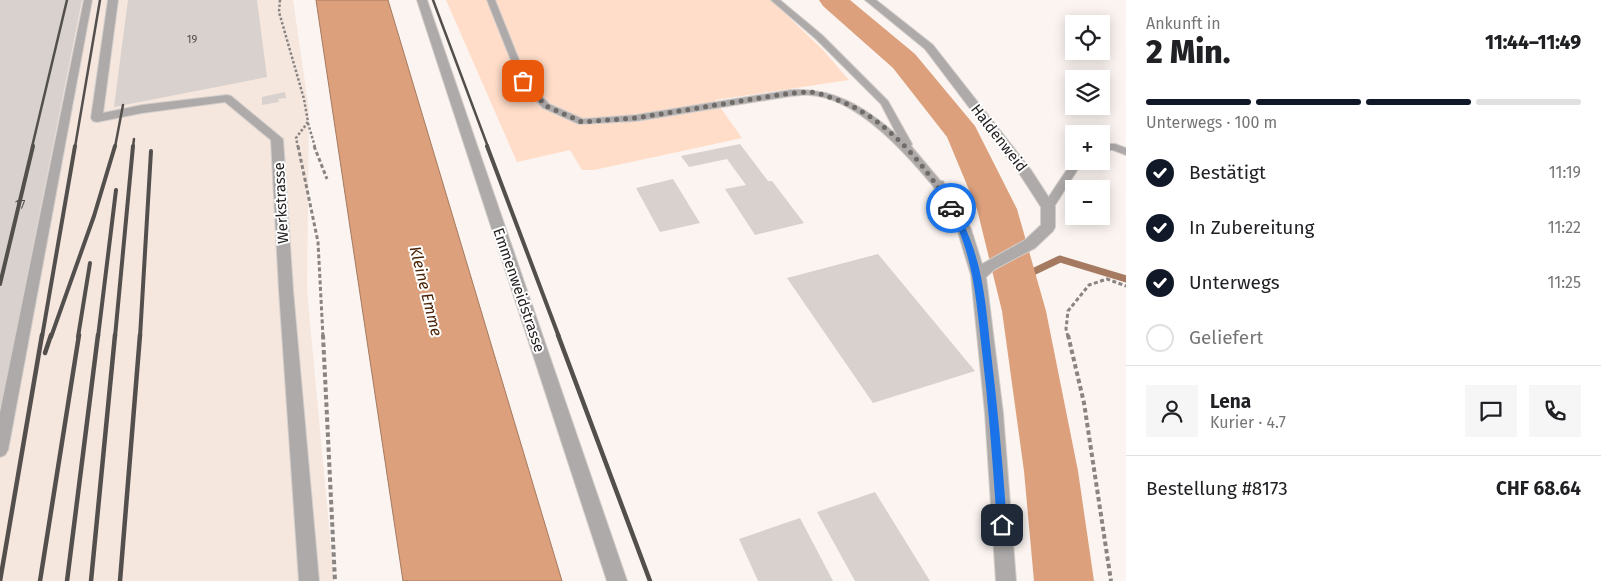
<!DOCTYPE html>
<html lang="de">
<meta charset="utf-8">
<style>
body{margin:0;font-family:"Fira Sans",sans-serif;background:#f6f6f6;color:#202124;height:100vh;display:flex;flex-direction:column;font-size:19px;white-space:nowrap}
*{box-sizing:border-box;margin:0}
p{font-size:16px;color:#757577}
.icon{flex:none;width:28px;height:28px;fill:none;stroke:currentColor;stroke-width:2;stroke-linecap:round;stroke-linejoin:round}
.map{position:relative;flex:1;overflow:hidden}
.panel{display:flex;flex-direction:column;background:#fff;width:475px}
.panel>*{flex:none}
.controls{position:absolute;left:1065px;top:15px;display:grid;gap:10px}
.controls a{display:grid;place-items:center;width:45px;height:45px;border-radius:0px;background:#fff;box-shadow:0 2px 12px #0003;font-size:25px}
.pin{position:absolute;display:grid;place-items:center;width:42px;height:42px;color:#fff;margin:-21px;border-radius:10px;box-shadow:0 2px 8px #0006}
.courier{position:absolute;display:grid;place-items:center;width:50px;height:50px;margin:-25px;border:4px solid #1a73e8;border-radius:50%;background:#fff;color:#222;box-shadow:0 1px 6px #0007}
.head em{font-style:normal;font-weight:800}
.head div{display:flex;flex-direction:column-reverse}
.head{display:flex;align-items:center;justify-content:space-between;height:85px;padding:0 20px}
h1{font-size:32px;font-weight:800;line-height:38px}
.bar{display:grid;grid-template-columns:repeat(4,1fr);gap:8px 5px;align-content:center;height:60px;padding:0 20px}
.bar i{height:6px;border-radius:4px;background:#e0e0e0}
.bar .selected{background:#111827}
.bar p{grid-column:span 4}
.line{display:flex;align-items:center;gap:12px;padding:0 20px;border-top:1px solid #e0e0e0}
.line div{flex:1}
.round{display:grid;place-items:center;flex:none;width:52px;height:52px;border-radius:0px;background:#f6f6f6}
ol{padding:0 20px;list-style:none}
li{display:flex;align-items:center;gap:15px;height:55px}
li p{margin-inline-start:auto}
li .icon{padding:5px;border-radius:50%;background:#111827;color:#fff;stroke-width:4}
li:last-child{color:#757577}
li i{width:28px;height:28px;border:2px solid #e0e0e0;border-radius:50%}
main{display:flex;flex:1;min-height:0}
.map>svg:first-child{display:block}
.built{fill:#f5e6de}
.green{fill:#ffddc9}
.water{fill:#dca07c;stroke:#a57a60}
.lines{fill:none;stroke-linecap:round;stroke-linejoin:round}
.stream{stroke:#a57a60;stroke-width:7}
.river{fill:#dca07c;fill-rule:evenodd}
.building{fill:#d8d1cd}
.service-casing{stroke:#d4cecb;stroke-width:2}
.minor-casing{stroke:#d4cecb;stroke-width:2}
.path-far2{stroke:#898482;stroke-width:2.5;stroke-dasharray:2.5 2;stroke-linecap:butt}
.path-far1{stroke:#898482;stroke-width:3;stroke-dasharray:4 2.5;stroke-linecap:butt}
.path{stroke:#898482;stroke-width:4;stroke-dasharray:4.5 3;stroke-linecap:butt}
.service{fill:#adaaa9;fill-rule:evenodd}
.minor{fill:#adaaa9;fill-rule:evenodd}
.rail-far2{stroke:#534f4d;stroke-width:2.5}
.rail-far1{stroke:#534f4d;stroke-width:4}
.rail{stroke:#534f4d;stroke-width:4.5}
.route{fill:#1a73e8}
.done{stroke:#6f6b69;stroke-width:5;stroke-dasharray:0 9}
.labels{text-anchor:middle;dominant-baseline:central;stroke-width:4;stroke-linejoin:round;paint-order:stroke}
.far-number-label{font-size:11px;fill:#514d4b}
.number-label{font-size:12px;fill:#514d4b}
.street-label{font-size:15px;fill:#242120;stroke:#fff}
.water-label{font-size:16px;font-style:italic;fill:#4a2307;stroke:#fff}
</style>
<main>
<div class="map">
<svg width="1126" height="581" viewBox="0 0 1126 581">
<rect width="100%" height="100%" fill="#fbf4f0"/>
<polygon class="built" points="0,0 293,0 309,110 307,290 334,581 0,581"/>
<polygon class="green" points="446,0 771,0 823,50 849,80 715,100 742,138 594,170 582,170 570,150 517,162"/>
<polygon class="water" points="316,0 388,0 562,581 403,581"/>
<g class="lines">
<polyline class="stream" points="1016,280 1060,259 1126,279"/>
<polygon class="river" points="819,0 850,0 915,54 975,126 1017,209 1046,311 1078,471 1094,581 1034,581 1024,471 1002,311 977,209 947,137 893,68 823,6"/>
</g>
<g class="building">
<polygon points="0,0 82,0 1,406 0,405"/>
<polygon points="128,0 257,0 267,77 114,107"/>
<polygon points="285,92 286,98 278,99 279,102 262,105 262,97"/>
<polygon points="740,144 768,181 772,181 804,223 755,235 725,189 746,185 727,159 689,167 681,156"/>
<polygon points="673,179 700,223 660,232 636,188"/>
<polygon points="878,254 975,371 873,403 787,278"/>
<polygon points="875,492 930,581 855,581 817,512"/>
<polygon points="800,518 833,581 758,581 739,539"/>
</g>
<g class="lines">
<g class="service-casing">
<g id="service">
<polygon points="84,0 92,0 8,450 5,455 0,457 0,413"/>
<path d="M487,0h8l32,80 22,24 34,15 53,-4 155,-25c44,-2 73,17 106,45l-16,-31 -65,-65 -45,-39h9l42,35 66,66 24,43 -1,2 32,38 -1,3h-8c-28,-34 -77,-89 -124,-92 -6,-1 -13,1 -19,1l-155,25 -57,3 -36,-16 -23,-25z"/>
<polygon points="1101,144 1115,144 1126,148 1126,155 1113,150 1101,150"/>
<polygon points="1074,159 1074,161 1083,161 1052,210 1044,210 1042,207"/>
</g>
</g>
<g class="minor-casing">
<g id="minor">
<polygon points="108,0 118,0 103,113 142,105 227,95 231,96 283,139 293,290 319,581 299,581 279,290 271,140 225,102 142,113 97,122 93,121 91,118"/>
<polygon points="417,0 427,0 627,581 607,581"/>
<polygon points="865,0 876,0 933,45 1031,170 1055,207 1055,227 1053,231 1035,248 995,269 986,277 1003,413 1016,581 996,581 985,413 971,275 957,229 932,184 933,181 943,181 971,229 982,264 1025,240 1041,225 1041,207 1021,176 925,49"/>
</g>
</g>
<g class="path-far2">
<polyline points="280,0 279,12 304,99 308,122 296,138 298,147"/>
<polyline points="308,123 315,147"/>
</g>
<g class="path-far1">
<polyline points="298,146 318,242 323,337"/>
<polyline points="314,146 327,179"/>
<polyline points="1068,337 1066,329 1068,311 1089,285 1107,279 1126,286"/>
</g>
<g class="path">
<polyline points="323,335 335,581"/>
<polyline points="1068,335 1084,403 1111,581"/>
</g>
<use href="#service" class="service"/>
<use href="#minor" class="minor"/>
<g class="rail-far2">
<polyline points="433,0 488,147"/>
<polyline points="32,147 67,0"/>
<polyline points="75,147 100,0"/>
<polyline points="115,147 123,105"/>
<polyline points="133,147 134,139"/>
</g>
<g class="rail-far1">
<polyline points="487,146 559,337"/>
<polyline points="0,284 33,146"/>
<polyline points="42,337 75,146"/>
<polyline points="51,337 94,216 115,146"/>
<polyline points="78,337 90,263"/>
<polyline points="98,337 116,190"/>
<polyline points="115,337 133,146"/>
<polyline points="140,337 151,151"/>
</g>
<g class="rail">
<polyline points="558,335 650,581"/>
<polyline points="45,353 51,335"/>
<polyline points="0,581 42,335"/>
<polyline points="40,581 79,335"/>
<polyline points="67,581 98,335"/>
<polyline points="91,581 115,335"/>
<polyline points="120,581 140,335"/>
</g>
</g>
<path class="route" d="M949,206h5c29,49 31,93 37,147 7,57 12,115 16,172l-1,4 -4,1 -4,-1 -1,-4c-4,-58 -8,-116 -15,-174 -6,-51 -8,-97 -34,-143z"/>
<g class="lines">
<path class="done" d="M523,81l23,25 36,16 54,-4 155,-25c6,0 13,-1 19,-1 6,0 13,3 19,5 53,16 95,65 122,111"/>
</g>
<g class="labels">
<g class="far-number-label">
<text x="192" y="39">19</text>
</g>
<g class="number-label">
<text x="20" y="205">17</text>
</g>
<g class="street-label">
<text transform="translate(999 138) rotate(52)">Haldenweid</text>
<text transform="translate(281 203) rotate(-93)">Werkstrasse</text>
<text transform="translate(519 290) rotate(71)">Emmenweidstrasse</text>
</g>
<g class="water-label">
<text transform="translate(426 291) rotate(76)">Kleine Emme</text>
</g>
</g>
</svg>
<div class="controls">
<a><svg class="icon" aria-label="locate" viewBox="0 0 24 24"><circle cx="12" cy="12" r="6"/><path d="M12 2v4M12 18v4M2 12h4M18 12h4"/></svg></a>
<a><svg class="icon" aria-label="layers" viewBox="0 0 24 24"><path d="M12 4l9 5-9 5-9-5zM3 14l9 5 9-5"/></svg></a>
<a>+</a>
<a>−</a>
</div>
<div class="pin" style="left:523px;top:81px;background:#ea580c"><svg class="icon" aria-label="bag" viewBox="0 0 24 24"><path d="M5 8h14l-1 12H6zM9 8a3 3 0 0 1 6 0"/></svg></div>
<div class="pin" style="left:1002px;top:525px;background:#1f2937"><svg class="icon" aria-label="home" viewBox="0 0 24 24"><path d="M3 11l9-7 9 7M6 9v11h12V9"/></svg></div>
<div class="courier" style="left:951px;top:208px"><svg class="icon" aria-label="car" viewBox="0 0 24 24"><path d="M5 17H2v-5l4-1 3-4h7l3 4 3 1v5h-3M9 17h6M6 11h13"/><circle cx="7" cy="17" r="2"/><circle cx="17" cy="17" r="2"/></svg></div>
</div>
<section class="panel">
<div class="head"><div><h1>2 Min.</h1><p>Ankunft in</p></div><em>11:44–11:49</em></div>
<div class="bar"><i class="selected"></i><i class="selected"></i><i class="selected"></i><i></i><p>Unterwegs · 100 m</p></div>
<ol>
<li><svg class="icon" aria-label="check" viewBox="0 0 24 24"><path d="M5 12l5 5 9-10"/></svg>Bestätigt<p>11:19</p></li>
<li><svg class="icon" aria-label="check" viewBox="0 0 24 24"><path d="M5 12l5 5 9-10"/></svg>In Zubereitung<p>11:22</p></li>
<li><svg class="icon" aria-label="check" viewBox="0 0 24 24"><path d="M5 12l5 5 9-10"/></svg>Unterwegs<p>11:25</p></li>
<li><i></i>Geliefert</li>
</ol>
<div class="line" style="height:90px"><a class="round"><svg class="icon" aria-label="person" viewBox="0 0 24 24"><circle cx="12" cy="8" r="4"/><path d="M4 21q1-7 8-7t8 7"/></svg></a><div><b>Lena</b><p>Kurier · 4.7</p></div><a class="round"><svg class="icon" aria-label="chat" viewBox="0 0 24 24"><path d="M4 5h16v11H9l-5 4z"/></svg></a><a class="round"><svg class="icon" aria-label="phone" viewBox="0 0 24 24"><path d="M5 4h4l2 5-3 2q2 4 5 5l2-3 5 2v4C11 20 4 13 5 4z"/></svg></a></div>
<div class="line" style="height:65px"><div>Bestellung #8173</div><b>CHF 68.64</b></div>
</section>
</main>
